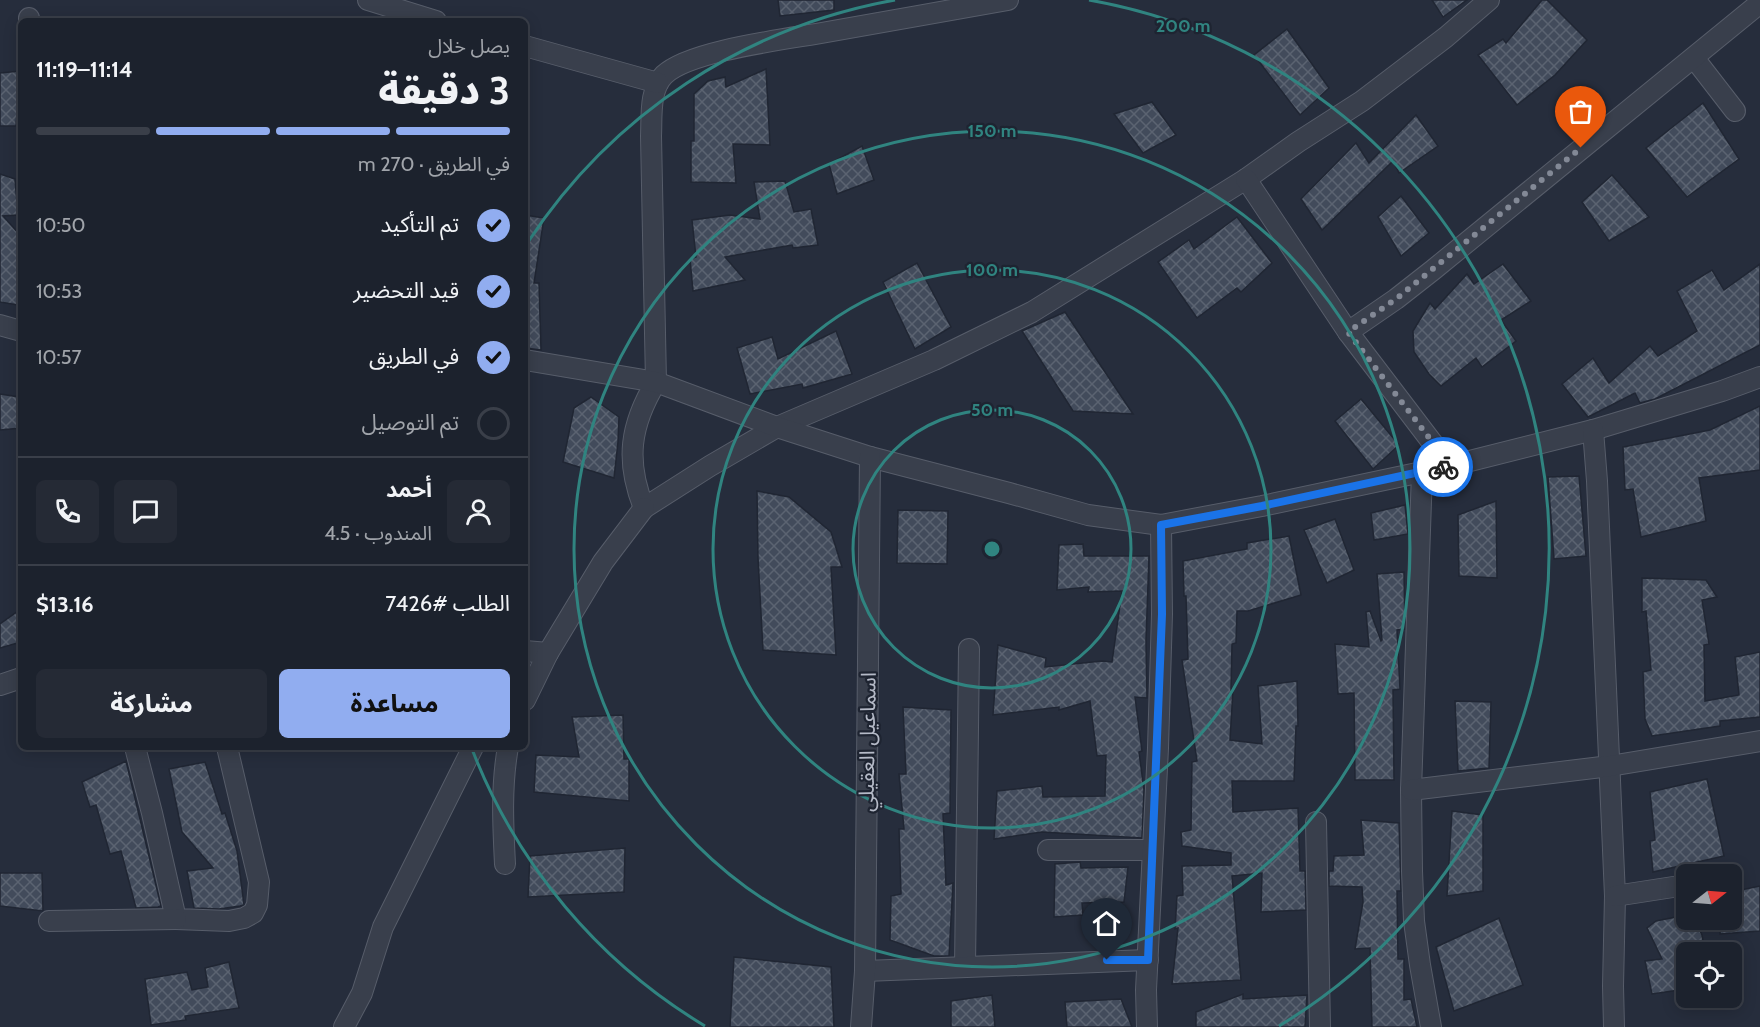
<!DOCTYPE html>
<html lang="ar">
<meta charset="utf-8">
<style>
body{margin:0;font-family:Cabin,"Noto Sans Arabic",sans-serif;background:#252a35;color:#f1f3f6;direction:rtl;height:100vh;display:flex;flex-direction:column;font-size:22px;white-space:nowrap}
*{box-sizing:border-box;margin:0}
p{font-size:20px;color:#a0a4aa}
.icon{flex:none;width:33px;height:33px;fill:none;stroke:currentColor;stroke-width:2;stroke-linecap:round;stroke-linejoin:round}
.map{position:relative;flex:1;overflow:hidden;direction:ltr}
.details{position:absolute;left:18px;top:18px;width:510px;height:732px;display:flex;flex-direction:column;background:#1c222d;border-radius:9px;box-shadow:0 3px 15px #0003,0 0 0 2px #3a3f49;direction:rtl}
.details>*{flex:none}
.needle{width:39px;rotate:73deg}
.buttons{position:absolute;left:1676px;top:864px;display:grid;gap:12px}
.buttons a{display:grid;place-items:center;width:66px;height:66px;border-radius:9px;background:#1c222d;box-shadow:0 3px 15px #0003,0 0 0 2px #3a3f49;font-size:30px}
.pin{position:absolute;display:grid;place-items:center;width:51px;height:51px;color:#fff;margin:-62px -26px;border-radius:50% 50% 50% 0;rotate:-45deg;box-shadow:0 0 6px #0007}
.pin .icon{rotate:45deg}
.courier{position:absolute;display:grid;place-items:center;width:60px;height:60px;margin:-30px;border:4px solid #1a73e8;border-radius:50%;background:#fff;color:#222;box-shadow:0 2px 8px #0007}
.head em{font-style:normal;font-weight:800}
.head div{display:flex;flex-direction:column-reverse}
.head{display:flex;align-items:center;justify-content:space-between;height:102px;padding:0 18px}
h1{font-size:39px;font-weight:800;line-height:45px}
.bar{display:grid;grid-template-columns:repeat(4,1fr);gap:9px 6px;align-content:center;height:72px;padding:0 18px}
.bar i{height:8px;border-radius:4px;background:#3a3f49}
.bar .current{background:#91adf0}
.bar p{grid-column:span 4}
.line{display:flex;align-items:center;gap:15px;padding:0 18px;border-top:2px solid #3a3f49}
.line div{flex:1}
.round{display:grid;place-items:center;flex:none;width:63px;height:63px;border-radius:9px;background:#252a35}
ol{padding:0 18px;list-style:none}
li{display:flex;align-items:center;gap:18px;height:66px}
li p{margin-inline-start:auto}
li .icon{padding:6px;border-radius:50%;background:#91adf0;color:#111;stroke-width:4}
li:last-child{color:#a0a4aa}
li i{width:33px;height:33px;border:3px solid #3a3f49;border-radius:50%}
.cta{display:flex;gap:12px;margin-top:auto;padding:12px 18px}
.cta a{flex:1;height:69px;border-radius:9px;background:#91adf0;color:#111;font-size:24px;font-weight:800;line-height:69px;text-align:center}
.cta a+a{background:#252a35;color:#f1f3f6}
.map>svg:first-child{display:block}
.building{fill:url(#building-cross-hatch);stroke:#202633;stroke-width:1.5}
.lines{fill:none;stroke-linecap:round;stroke-linejoin:round}
.street-casing{stroke:#575d6a;stroke-width:22}
.street{stroke:#393f4c;stroke-width:20}
.done{stroke:#838996;stroke-width:6;stroke-dasharray:0 10.8}
.route{stroke:#1a73e8;stroke-width:8}
.ring{fill:none;stroke:#308480;stroke-width:3}
.labels{text-anchor:middle;dominant-baseline:central;stroke-width:4.5;stroke-linejoin:round;paint-order:stroke}
.street-label{font-size:21px;fill:#b5bac7;stroke:#1e2431}
.centre{fill:#308480;stroke:#1e2431;stroke-width:3}
.ring-label{font-size:18px;text-anchor:middle;font-weight:bold;fill:#308480;stroke:#1e2431;stroke-width:4.5;stroke-linejoin:round;paint-order:stroke}
</style>
<div class="map">
<svg width="1760" height="1027" viewBox="0 0 1760 1027">
<defs>
<pattern id="building-cross-hatch" width="8" height="8" patternUnits="userSpaceOnUse" patternTransform="scale(1.5)"><rect width="8" height="8" fill="#424b5b"/><path d="M0 0l8 8M0 8l8-8" fill="none" stroke="#5b6371"/></pattern>
</defs>
<rect width="100%" height="100%" fill="#262d3c"/>
<g class="building">
<polygon points="778,0 834,0 834,10 780,16"/>
<polygon points="1432,0 1467,0 1443,17"/>
<polygon points="1542,0 1547,0 1587,40 1555,75 1517,105 1478,55 1503,39 1506,43"/>
<polygon points="1287,29 1329,88 1300,115 1254,55"/>
<polygon points="766,69 770,145 733,144 736,183 691,182 691,141 694,141 694,94 708,81 725,77 726,87"/>
<polygon points="20,71 16,126 0,126 0,73"/>
<polygon points="1152,102 1176,135 1143,153 1114,114"/>
<polygon points="1703,103 1739,159 1687,197 1646,148"/>
<polygon points="1416,115 1438,146 1399,173 1393,161 1322,230 1301,199 1356,143 1369,163"/>
<polygon points="862,146 874,180 837,194 829,164"/>
<polygon points="0,174 15,179 18,215 3,216 21,236 21,299 18,305 0,302"/>
<polygon points="1612,175 1649,217 1609,241 1582,202"/>
<polygon points="785,181 794,212 811,209 818,245 793,248 792,245 725,257 745,280 693,291 690,259 696,257 692,220 730,215 760,219 754,182"/>
<polygon points="1401,196 1429,233 1401,256 1378,217"/>
<polygon points="525,215 544,218 534,283 539,283 541,350 525,348"/>
<polygon points="1237,217 1272,263 1241,292 1237,288 1197,318 1158,262 1189,240 1194,249"/>
<polygon points="917,263 951,327 915,349 883,282"/>
<polygon points="1503,264 1531,301 1501,320 1516,341 1482,367 1476,358 1441,386 1429,374 1414,352 1413,331 1430,303 1435,309 1467,274 1474,284"/>
<polygon points="1760,264 1760,345 1655,399 1640,403 1635,393 1588,417 1562,384 1593,358 1609,383 1650,346 1658,356 1697,331 1677,291 1712,270 1724,290"/>
<polygon points="1065,312 1133,414 1073,411 1022,331"/>
<polygon points="836,331 852,374 803,388 802,384 750,394 737,348 772,337 778,359"/>
<polygon points="0,394 19,397 17,412 21,412 21,428 0,430"/>
<polygon points="591,397 619,417 618,442 614,478 563,462 574,408"/>
<polygon points="1361,399 1399,445 1373,469 1335,421"/>
<polygon points="1760,406 1760,470 1699,478 1706,521 1641,537 1633,489 1625,490 1623,447 1710,430"/>
<polygon points="1579,476 1586,556 1554,559 1548,477"/>
<polygon points="757,491 789,497 831,532 842,567 831,567 836,655 763,650 758,558"/>
<polygon points="1496,501 1497,578 1459,576 1458,515"/>
<polygon points="1405,505 1408,534 1374,540 1371,513"/>
<polygon points="898,510 948,511 947,564 897,563"/>
<polygon points="1335,519 1354,570 1327,583 1304,530"/>
<polygon points="1289,536 1301,595 1248,611 1237,611 1236,643 1232,644 1231,690 1233,690 1230,740 1262,744 1258,686 1297,681 1298,726 1296,726 1294,781 1232,781 1233,812 1298,808 1300,871 1305,871 1306,910 1261,912 1262,873 1232,876 1241,980 1172,984 1178,928 1175,929 1177,896 1183,895 1182,866 1231,865 1231,853 1182,846 1181,832 1191,830 1192,762 1197,761 1182,660 1188,659 1186,596 1184,596 1183,561 1247,549 1247,543"/>
<polygon points="1083,544 1084,556 1149,556 1146,641 1147,698 1135,697 1142,751 1139,752 1144,790 1142,838 1042,832 994,839 997,791 1042,786 1043,797 1105,796 1106,755 1097,756 1090,701 1059,710 1059,707 993,715 998,645 1046,658 1045,667 1102,661 1112,662 1122,591 1088,592 1089,587 1057,590 1059,545"/>
<polygon points="1404,572 1405,629 1397,630 1400,689 1393,690 1394,780 1355,780 1354,693 1338,694 1335,644 1369,647 1366,612 1370,611 1381,641 1382,640 1377,574"/>
<polygon points="1642,578 1706,580 1717,597 1702,600 1709,644 1704,645 1705,701 1739,695 1735,657 1760,652 1760,717 1720,721 1720,726 1652,736 1645,719 1643,672 1651,670 1646,611 1642,612"/>
<polygon points="21,609 21,642 0,648 0,624"/>
<polygon points="1455,701 1491,702 1489,768 1458,771"/>
<polygon points="903,707 951,710 950,813 943,814 946,885 953,883 949,956 934,956 890,940 891,896 901,894 899,829 904,829 899,774 906,774"/>
<polygon points="623,715 624,759 629,759 629,801 534,792 536,755 579,757 572,717"/>
<polygon points="126,761 161,906 158,907 136,908 121,851 110,854 96,805 90,807 82,782"/>
<polygon points="205,762 222,814 225,813 237,851 244,905 240,906 219,909 194,908 187,871 213,868 182,832 169,769"/>
<polygon points="1707,779 1724,856 1653,872 1650,841 1655,840 1650,792"/>
<polygon points="1452,811 1483,815 1483,891 1447,896"/>
<polygon points="1361,820 1399,823 1401,891 1397,891 1398,959 1404,959 1404,1000 1411,999 1417,1027 1372,1027 1370,948 1355,949 1363,902 1362,887 1329,886 1329,871 1333,871 1334,856 1364,855"/>
<polygon points="625,848 624,892 528,897 530,856"/>
<polygon points="1080,862 1081,868 1128,867 1124,902 1082,903 1083,915 1054,917 1055,864"/>
<polygon points="0,873 42,873 43,911 0,906"/>
<polygon points="1760,886 1760,931 1720,934 1721,920 1731,920 1731,892"/>
<polygon points="1686,915 1686,920 1695,920 1702,935 1705,952 1686,952 1686,989 1652,994 1645,961 1662,959 1647,928 1656,921"/>
<polygon points="1499,918 1523,985 1454,1011 1436,947"/>
<polygon points="734,957 831,967 834,1027 730,1027"/>
<polygon points="229,962 239,1008 185,1016 186,1020 151,1025 145,979 187,972 192,990 208,987 205,968"/>
<polygon points="1243,994 1243,999 1307,995 1305,1027 1196,1027 1196,1012"/>
<polygon points="992,995 995,1027 951,1027 951,1001"/>
<polygon points="1121,999 1132,1027 1067,1027 1065,1002"/>
</g>
<g class="lines">
<g class="street-casing">
<g id="street">
<polyline points="368,0 436,21"/>
<path d="M1008,0c-60,11 -121,21 -181,32 -38,7 -137,18 -163,43 -15,15 -12,41 -13,61l5,246c-26,43 -31,79 -12,126l66,-42 67,-39 157,-67 98,-48 214,-133 52,-37 64,-41 84,-64 43,-37"/>
<polyline points="29,18 29,21"/>
<polyline points="525,46 658,83"/>
<polyline points="1694,58 1735,111"/>
<polyline points="1246,179 1348,332 1450,466"/>
<polyline points="0,325 21,331"/>
<polyline points="1348,332 1396,299 1433,270 1760,3"/>
<polyline points="525,360 656,382 777,427 870,457 1009,493 1088,515 1161,525 1262,506 1450,466 1593,430 1722,391 1760,377"/>
<polyline points="1593,430 1597,481 1615,896 1613,986 1614,1027"/>
<polyline points="1422,472 1411,790 1412,871 1414,921 1420,965 1431,1027"/>
<polyline points="525,651 548,653"/>
<polyline points="0,685 21,678"/>
<polyline points="525,700 548,653 603,562 644,508"/>
<polyline points="135,747 152,813 176,919 229,921 244,918 253,913 257,905 259,882 227,747"/>
<polyline points="1411,790 1610,766 1760,741"/>
<polyline points="1316,822 1320,1027"/>
<polyline points="1048,850 1152,850"/>
<path d="M505,864c-2,-39 -4,-78 3,-117"/>
<polyline points="1615,896 1686,885"/>
<polyline points="49,921 176,919"/>
<polyline points="965,967 969,649"/>
<polyline points="865,971 1148,960"/>
<polyline points="344,1027 362,993 383,927 473,747"/>
<polyline points="861,1027 865,971 870,457"/>
<polyline points="1147,1027 1146,990 1158,748 1162,614 1161,525"/>
</g>
</g>
<use href="#street" class="street"/>
</g>
<g class="lines">
<polyline class="done" points="1443,467 1450,465 1348,332 1396,299 1581,148"/>
<polyline class="route" points="1107,960 1148,960 1162,614 1161,525 1262,506 1443,467"/>
</g>
<g class="ring">
<circle cx="992" cy="549" r="139"/>
<circle cx="992" cy="549" r="279"/>
<circle cx="992" cy="549" r="418"/>
<path d="M705 1026A557 557 0 0 1 472 749M528 242A557 557 0 0 1 895 0M1089 0A557 557 0 0 1 1279 1026"/>
</g>
<g class="labels">
<g class="street-label">
<text transform="translate(867 742) rotate(-89)">اسماعيل العقيلي</text>
</g>
</g>
<circle cx="992" cy="549" r="9" class="centre"/>
<g class="ring-label">
<text x="1183" y="32">200 m</text>
<text x="992" y="137">150 m</text>
<text x="992" y="276">100 m</text>
<text x="992" y="416">50 m</text>
</g>
</svg>
<div class="buttons">
<a><svg class="needle" viewBox="-14 -14 28 28"><path d="M0-13l5 13h-10z" fill="#e53935"/><path d="M0 13l5-13h-10z" fill="#a0a4aa"/></svg></a>
<a><svg class="icon" aria-label="locate" viewBox="0 0 24 24"><circle cx="12" cy="12" r="6"/><path d="M12 2v4M12 18v4M2 12h4M18 12h4"/></svg></a>
</div>
<div class="pin" style="left:1581px;top:148px;background:#ea580c"><svg class="icon" aria-label="bag" viewBox="0 0 24 24"><path d="M5 8h14l-1 12H6zM9 8a3 3 0 0 1 6 0"/></svg></div>
<div class="pin" style="left:1107px;top:960px;background:#1f2937"><svg class="icon" aria-label="home" viewBox="0 0 24 24"><path d="M3 11l9-7 9 7M6 9v11h12V9"/></svg></div>
<div class="courier" style="left:1443px;top:467px"><svg class="icon" aria-label="bike" viewBox="0 0 24 24"><circle cx="6" cy="16" r="4"/><circle cx="18" cy="16" r="4"/><path d="M6 16l4-8h5l3 8M10 8l3 8H6M13 5h3"/></svg></div>
<section class="details">
<div class="head"><div><h1>3 دقيقة</h1><p>يصل خلال</p></div><em>11:14–11:19</em></div>
<div class="bar"><i class="current"></i><i class="current"></i><i class="current"></i><i></i><p>في الطريق · 270 m</p></div>
<ol>
<li><svg class="icon" aria-label="check" viewBox="0 0 24 24"><path d="M5 12l5 5 9-10"/></svg>تم التأكيد<p>10:50</p></li>
<li><svg class="icon" aria-label="check" viewBox="0 0 24 24"><path d="M5 12l5 5 9-10"/></svg>قيد التحضير<p>10:53</p></li>
<li><svg class="icon" aria-label="check" viewBox="0 0 24 24"><path d="M5 12l5 5 9-10"/></svg>في الطريق<p>10:57</p></li>
<li><i></i>تم التوصيل</li>
</ol>
<div class="line" style="height:108px"><a class="round"><svg class="icon" aria-label="person" viewBox="0 0 24 24"><circle cx="12" cy="8" r="4"/><path d="M4 21q1-7 8-7t8 7"/></svg></a><div><b>أحمد</b><p>المندوب · 4.5</p></div><a class="round"><svg class="icon" aria-label="chat" viewBox="0 0 24 24"><path d="M4 5h16v11H9l-5 4z"/></svg></a><a class="round"><svg class="icon" aria-label="phone" viewBox="0 0 24 24"><path d="M5 4h4l2 5-3 2q2 4 5 5l2-3 5 2v4C11 20 4 13 5 4z"/></svg></a></div>
<div class="line" style="height:78px"><div>الطلب #7426</div><b>$13.16</b></div>
<div class="cta"><a>مساعدة</a><a>مشاركة</a></div>
</section>
</div>
